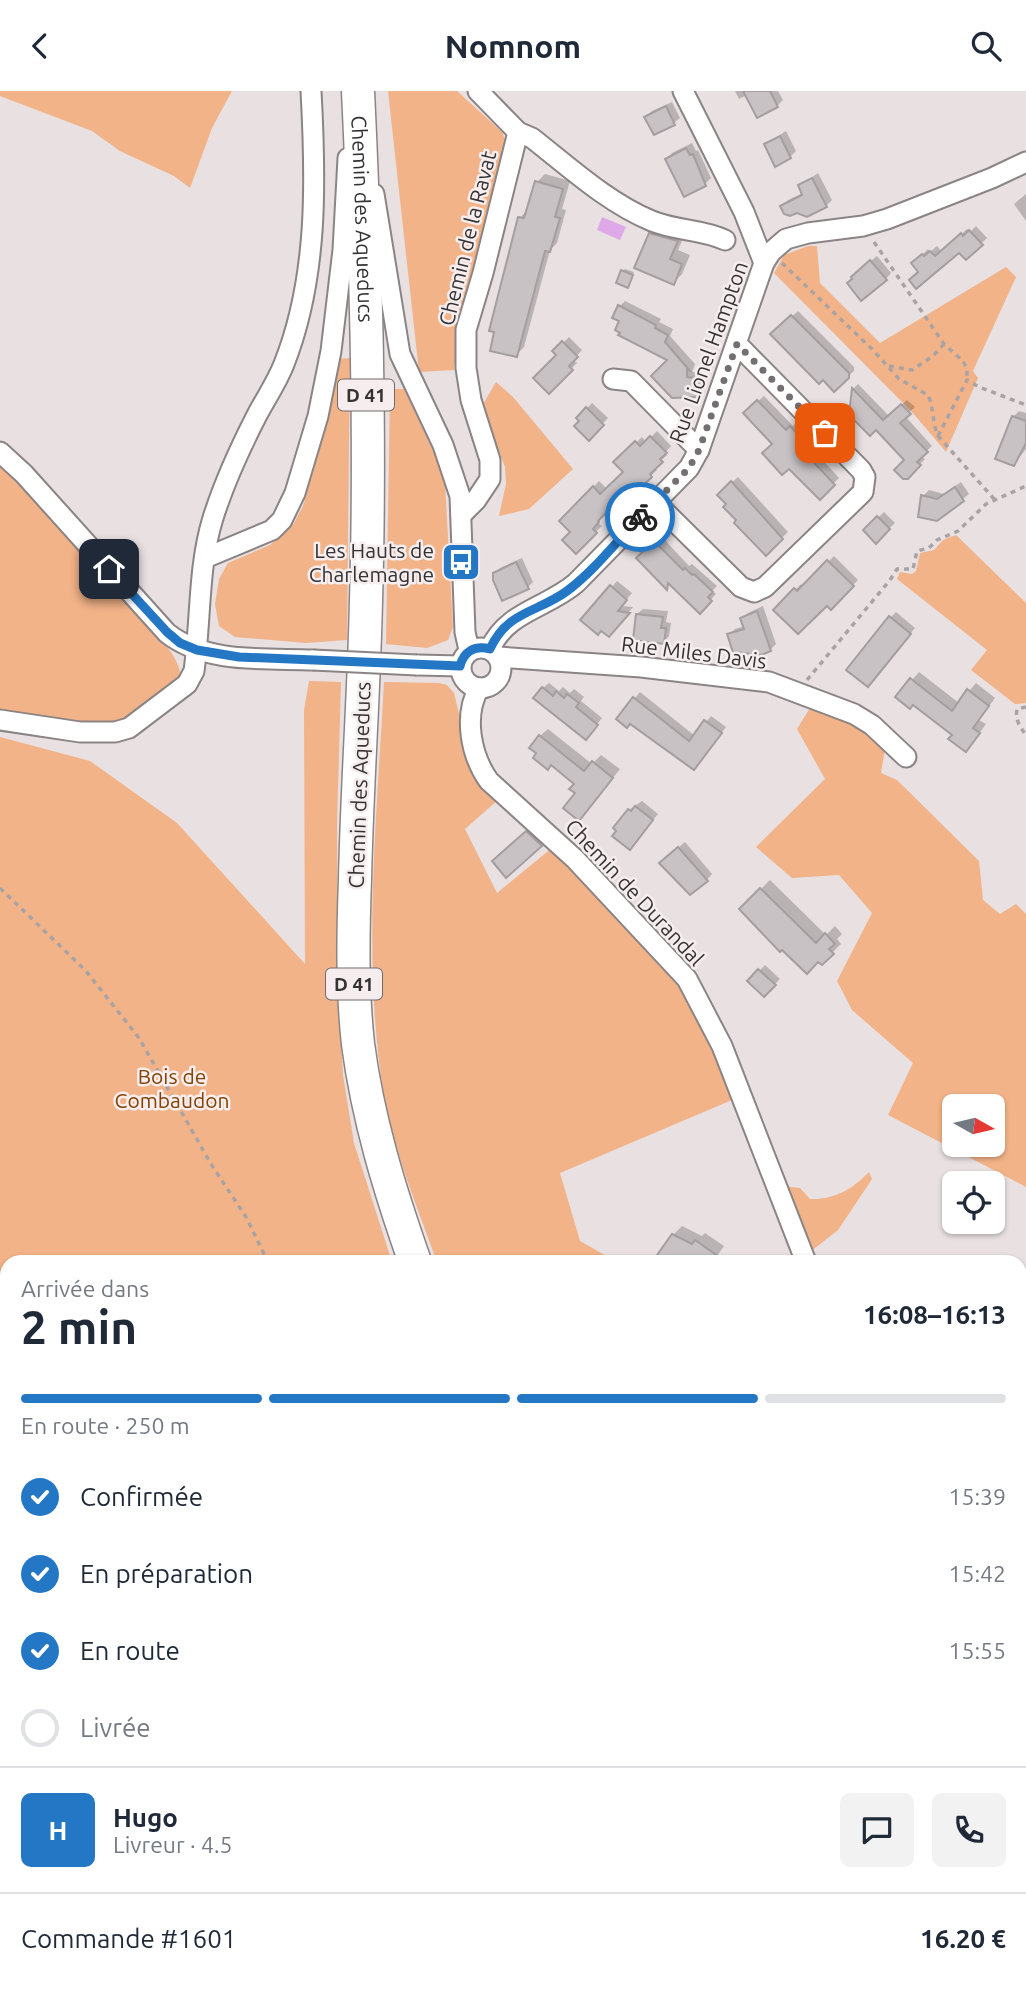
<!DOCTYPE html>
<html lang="fr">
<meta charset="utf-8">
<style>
body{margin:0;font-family:Ubuntu,sans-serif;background:#f2f2f3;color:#1f2937;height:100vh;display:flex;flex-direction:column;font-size:26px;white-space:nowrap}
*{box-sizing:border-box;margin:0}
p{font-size:23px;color:#747a83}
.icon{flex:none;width:38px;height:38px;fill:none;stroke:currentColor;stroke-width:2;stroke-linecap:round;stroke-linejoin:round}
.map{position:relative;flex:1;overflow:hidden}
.sheet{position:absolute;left:0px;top:1164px;width:1027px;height:744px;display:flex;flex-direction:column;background:#fff;border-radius:21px 21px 0 0;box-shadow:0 2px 5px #0004}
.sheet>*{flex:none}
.needle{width:46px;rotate:98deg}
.fabs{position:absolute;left:942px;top:1003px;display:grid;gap:14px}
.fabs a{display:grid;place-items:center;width:63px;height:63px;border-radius:10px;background:#fff;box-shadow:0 2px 5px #0004;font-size:35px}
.pin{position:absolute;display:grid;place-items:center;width:60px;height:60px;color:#fff;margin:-30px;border-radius:14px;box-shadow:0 4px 10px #0006}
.courier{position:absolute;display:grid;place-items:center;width:70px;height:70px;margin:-35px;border:5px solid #2377c5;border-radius:50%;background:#fff;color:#222;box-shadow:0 2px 9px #0007}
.overview em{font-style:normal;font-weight:600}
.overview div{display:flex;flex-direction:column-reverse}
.overview{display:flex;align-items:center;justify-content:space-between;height:119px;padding:0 21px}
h1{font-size:46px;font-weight:600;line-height:52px}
.bar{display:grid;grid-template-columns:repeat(4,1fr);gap:10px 7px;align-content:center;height:84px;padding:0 21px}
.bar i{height:9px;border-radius:5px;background:#e0e1e3}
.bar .active{background:#2377c5}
.bar p{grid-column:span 4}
.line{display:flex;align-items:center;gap:18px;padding:0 21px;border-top:2px solid #e0e1e3}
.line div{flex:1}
.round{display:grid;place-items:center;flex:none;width:74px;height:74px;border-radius:10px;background:#f2f2f3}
ol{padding:0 21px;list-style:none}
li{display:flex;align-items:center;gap:21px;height:77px}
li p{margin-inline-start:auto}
li .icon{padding:7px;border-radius:50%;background:#2377c5;color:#fff;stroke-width:4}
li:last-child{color:#747a83}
li i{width:38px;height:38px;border:4px solid #e0e1e3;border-radius:50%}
header{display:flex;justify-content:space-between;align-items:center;height:91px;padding:0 21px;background:#fff;font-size:32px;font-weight:600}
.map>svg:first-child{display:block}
.green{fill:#f2b388;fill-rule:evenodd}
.water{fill:#dfa8e9}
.shadow{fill:#0003}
.building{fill:#c8c2c5;stroke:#a49ea1;stroke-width:2}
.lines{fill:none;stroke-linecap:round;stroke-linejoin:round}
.service-casing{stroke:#8b8485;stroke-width:13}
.minor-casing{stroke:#8b8485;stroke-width:23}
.primary-casing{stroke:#8b8485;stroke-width:35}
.path{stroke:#aaa3a4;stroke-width:3.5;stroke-dasharray:5 5;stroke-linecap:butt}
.service{stroke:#fff;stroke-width:10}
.minor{stroke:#fff;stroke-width:19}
.primary{stroke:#fff;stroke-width:32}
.minor-bridge-casing{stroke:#8b8485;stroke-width:23;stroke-linecap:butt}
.minor-bridge{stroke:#fff;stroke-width:19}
.done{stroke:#746f70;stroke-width:7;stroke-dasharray:0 12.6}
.route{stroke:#2377c5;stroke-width:9}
.labels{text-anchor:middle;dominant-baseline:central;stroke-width:5;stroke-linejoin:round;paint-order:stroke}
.shield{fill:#f5edee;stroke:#6f6a6b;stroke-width:2}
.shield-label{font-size:19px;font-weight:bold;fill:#353233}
.street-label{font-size:21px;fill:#353233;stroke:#f5edee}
.poi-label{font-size:21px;fill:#353233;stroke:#f5edee;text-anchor:end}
.park-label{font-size:21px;fill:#844304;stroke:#f5edee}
</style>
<header><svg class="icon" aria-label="back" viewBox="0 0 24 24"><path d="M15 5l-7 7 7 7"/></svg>Nomnom<svg class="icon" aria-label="search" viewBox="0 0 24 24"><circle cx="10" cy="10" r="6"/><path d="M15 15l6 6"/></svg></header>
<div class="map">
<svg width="1026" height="1906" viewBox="0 0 1026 1906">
<rect width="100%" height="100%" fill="#e8e0e1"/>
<g class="green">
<polygon points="0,0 232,0 212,37 190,97 174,85 120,60 92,40 0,5"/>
<polygon points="388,0 457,0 502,41 506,51 461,226 454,279 419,281"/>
<polygon points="808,155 817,155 820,192 880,252 1006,176 1016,186 973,280 978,287 946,361 912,321 774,182 784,164"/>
<polygon points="350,267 347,549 306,552 235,546 219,535 215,513 219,488 228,472 270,454 294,432 303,415 312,382 336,268"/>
<polygon points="496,291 513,306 573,378 529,418 499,425 506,393 505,376 482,315"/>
<polygon points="390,298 404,298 436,366 445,392 453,536 448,549 427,557 386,553"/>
<path d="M0,374c47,49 95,98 139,150 15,17 40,39 42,62l-52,43 -25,9 -104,-14z"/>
<polygon points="956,444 1026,512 1026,612 1015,613 971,579 987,559 897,488 900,481 912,483 916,480 920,462 934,459 943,449"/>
<polygon points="309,590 341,591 337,733 338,890 343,984 354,1052 392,1171 7,1171 7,1900 674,1900 675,1906 0,1906 0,646 90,670 177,732 305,873 304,619"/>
<path d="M384,591l55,1 8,2 7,8 20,82 24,25 -33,29 32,64 56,-46 123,130 29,49 27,74 -172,73 20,68 37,21h-180c-20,-56 -44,-113 -54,-172 -21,-135 -6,-273 1,-408z"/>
<path d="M810,617l45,12 30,29 -4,24 16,7 82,81 4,39 17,14 16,-10 10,10v273l-138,-72 25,-52 -61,-53 -15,-29 35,-68 -33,-38 -47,3 -36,-31 69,-68 -28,-50zM954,1015h38v39h-38z"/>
<path d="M869,1081l3,7 -34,51 -28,22 -28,-66 18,2 10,11c24,1 43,-10 59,-27z"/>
<polygon points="1026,1304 1026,1480 1020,1485 1020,1312"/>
</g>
<polygon class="water" points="602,126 626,136 620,149 597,139"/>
<g class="shadow">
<polygon points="735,0 778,0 783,9 777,15 747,4 739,8"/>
<polygon points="672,11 680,27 674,32 646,26 652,20"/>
<polygon points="786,40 796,60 790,66 766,53"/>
<polygon points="692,52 696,60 698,59 711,87 705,93 667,68 672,62"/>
<polygon points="818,82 832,109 826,115 782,115 788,109 803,102 800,95"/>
<polygon points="545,83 570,90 562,118 566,119 557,152 550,159 524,256 516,264 520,127 527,119 537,91"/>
<polygon points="1026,103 1026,130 1014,113"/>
<polygon points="660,134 686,141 678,159 690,164 682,183 674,191 650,143"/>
<polygon points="976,135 987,147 966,167 959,160 920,180 919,167 928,158 930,161 937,155 942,161 967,138 970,141"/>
<polygon points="877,165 891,182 886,188 854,187 858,180"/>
<polygon points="625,178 634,181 628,195 623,180"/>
<polygon points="625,210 661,228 659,231 673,238 670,245 695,273 692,281 701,282 702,299 696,305 670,269 622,230 620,215"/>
<polygon points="798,220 854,276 854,280 834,298 773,243"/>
<polygon points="569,246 582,259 573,269 577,272 549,300 559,264 555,260"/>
<polygon points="858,293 889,325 907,309 915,316 905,325 932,355 921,365 925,368 908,386 907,369 877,336 851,324 853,298"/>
<polygon points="764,305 793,335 797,331 808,342 805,345 812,353 810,355 839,387 820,406 745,322"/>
<polygon points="592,312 608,327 589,347 578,327"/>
<polygon points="1019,320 1026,322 1026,358 1014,373 1013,326"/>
<polygon points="657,340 671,355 665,362 667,364 654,376 657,379 637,398 635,395 626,398 602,423 603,425 597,431 602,435 576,460 572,441 562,430 599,390 607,398 625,381 616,371 642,346 646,351"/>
<polygon points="738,386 788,441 766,462 719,404"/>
<polygon points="961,391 969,403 937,428 923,405 929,399 944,403"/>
<polygon points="884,421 895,432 876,450 865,439"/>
<polygon points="661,445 689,475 692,473 717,495 712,500 716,503 700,520 671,492 667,496 638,467"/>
<polygon points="834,465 858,489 831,516 827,512 775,519 801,493 803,496"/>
<polygon points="522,467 533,491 528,496 495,482 500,477"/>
<polygon points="617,490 632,502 621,515 633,516 614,538 583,529"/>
<polygon points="763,515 776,553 770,559 729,544 735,538 745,535 742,527 748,522"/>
<polygon points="643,518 668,520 666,531 671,532 669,545 664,551 637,523"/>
<polygon points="896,521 915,537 873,588 890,527"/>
<polygon points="919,581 959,612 976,592 995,607 979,629 986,633 973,651 954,643 913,612 898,605"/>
<polygon points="549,592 559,600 563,596 570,602 574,598 584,606 581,610 602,627 591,641 543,597"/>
<polygon points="640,601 695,645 711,625 726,636 699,671 631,631 618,627"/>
<polygon points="548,638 592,673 601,664 620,678 587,720 577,702 576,692 540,645"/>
<polygon points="642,710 658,723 635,751 629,719"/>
<polygon points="532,735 546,747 506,784 500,764"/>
<polygon points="685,751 712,783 707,789 667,766"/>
<polygon points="770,789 826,844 835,835 842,843 837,848 841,853 822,872 741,818"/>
<polygon points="765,874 780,888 764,904 750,890"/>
<polygon points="682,1135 702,1145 705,1142 724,1155 713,1171 673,1144"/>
<polygon points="1026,1499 1026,1523 1022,1526 1020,1504"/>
<polygon points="1020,1670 1026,1672 1026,1714 1020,1708"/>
<polygon points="1026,1770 1026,1804 1020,1797 1020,1775"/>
<polygon points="810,1901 812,1906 798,1906"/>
</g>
<g class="building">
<polygon points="743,0 770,0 778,16 757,27"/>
<polygon points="666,15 675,34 654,44 644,26"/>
<polygon points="780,45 791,67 775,76 764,53"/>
<polygon points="686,57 690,64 693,63 706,95 684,106 665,68"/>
<polygon points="812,87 827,116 807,126 797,122 790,125 784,123 780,115 802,104 798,94"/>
<polygon points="535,90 563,98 555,126 560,127 550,161 545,160 517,266 490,260 494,241 489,240 518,126 524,127"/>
<polygon points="969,139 983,154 966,169 959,162 916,198 909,189 918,181 911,172 922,163 924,165 930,160 935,165 961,142 963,145"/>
<polygon points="649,142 678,150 670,168 682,173 674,194 634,177"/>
<polygon points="870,169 887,189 861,210 847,192 852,188 851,186"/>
<polygon points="621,179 633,184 628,197 616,192"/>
<polygon points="618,214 656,234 655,237 668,244 665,251 690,280 687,279 687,286 696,287 697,306 672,307 651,285 667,269 618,244 620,242 615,239 619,230 612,227"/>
<polygon points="791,224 849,282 849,287 834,301 823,289 819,293 770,243"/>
<polygon points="562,250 578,266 569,275 573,279 549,303 533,287 556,264 552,260"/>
<polygon points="852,297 883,329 901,313 911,323 900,332 928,361 917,371 921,374 908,388 903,388 894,379 904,369 876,339 870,345 849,324"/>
<polygon points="757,309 786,339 790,335 803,349 800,351 808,359 805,362 835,394 820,409 789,378 782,384 762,362 772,353 743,322"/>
<polygon points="586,316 604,334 589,350 574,335 579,330 576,327"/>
<polygon points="1012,325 1026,330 1026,352 1014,375 995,368"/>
<polygon points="650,345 667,362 660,368 663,371 650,383 652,386 637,400 635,397 629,403 626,401 598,430 599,431 593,438 597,442 576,463 562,449 570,441 559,430 593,395 600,403 623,381 613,371 635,350 640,355"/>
<polygon points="731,390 783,448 766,465 734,432 736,429 723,416 726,413 717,404"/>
<polygon points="955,396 964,410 937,430 918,426 921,404 937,408"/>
<polygon points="877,425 890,438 876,453 863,439"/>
<polygon points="654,450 683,479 685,477 692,484 694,483 713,501 708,506 712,510 700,523 668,492 667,499 636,467"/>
<polygon points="827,469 854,495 831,519 827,515 798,543 773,519 794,497 797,500"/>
<polygon points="516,471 529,498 502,510 493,489 493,482"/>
<polygon points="610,494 627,509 618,520 630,522 609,546 601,540 598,544 580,529"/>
<polygon points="757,520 771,560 761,564 733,561 727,543 744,538 740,527"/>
<polygon points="636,523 663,526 661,537 666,537 664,553 633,549"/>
<polygon points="889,525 911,543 868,596 846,579"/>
<polygon points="910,587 952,620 967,598 989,615 973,637 980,642 966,661 948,648 952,644 913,614 910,618 895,606"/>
<polygon points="542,596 553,605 556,600 564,607 567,603 579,612 576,616 598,634 586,649 533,607"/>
<polygon points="633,606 689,650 704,629 722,642 694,679 630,633 627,637 616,628"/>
<polygon points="539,644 584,680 592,670 613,687 579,730 563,717 575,702 569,698 574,693 551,674 548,679 533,667 536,662 529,657"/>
<polygon points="635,715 653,729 630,759 612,745 616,740 613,737 628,718 631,720"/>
<polygon points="526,740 542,755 506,787 492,770"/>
<polygon points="678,756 708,790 690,804 659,772"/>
<polygon points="760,797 816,852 825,842 835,853 829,858 834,863 822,874 818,871 807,883 782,859 780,861 739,818"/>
<polygon points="758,878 776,894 764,906 747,890"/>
<polygon points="672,1143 692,1153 695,1149 726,1171 666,1171 657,1164"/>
</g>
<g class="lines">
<g class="service-casing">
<polyline id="service" points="888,1900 893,1906"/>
</g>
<g class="minor-casing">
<g id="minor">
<path d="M478,0l40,41 14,6c37,29 76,65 120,83 24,10 50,8 73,19"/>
<polyline points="683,0 744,121 764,172"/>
<polyline points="374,103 400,263 443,354 460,405 465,541 469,559"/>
<polyline points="613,288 631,290 699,359"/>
<path d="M0,361l24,22 143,159c39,31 98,25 146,27"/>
<polyline points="655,411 741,496 754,501 765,496 863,401 865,386 861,379 737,253"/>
<polyline points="461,424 476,409 490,388 490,369 471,309 466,277 466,239 483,182 518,41"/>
<polyline points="205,467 272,439 282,429 295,402 318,325 331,260 343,159 348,67"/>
<circle cx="481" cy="577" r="20"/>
<path d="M490,558c17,-38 57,-41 86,-66l113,-115 10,-18 65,-187 7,-11 15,-13 22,-6 55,-7 24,-7 105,-41 34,-16"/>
<polyline points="498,566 641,576 769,591 854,623 872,634 906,666"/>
<polyline points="417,574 460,575"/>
<path d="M479,597c-16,28 -8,68 10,93l86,78 112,120 35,67 84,216"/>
<path d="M0,629l80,12h35l14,-4 58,-44 7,-13c7,-51 4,-105 19,-153 11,-35 27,-70 44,-103 9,-17 20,-33 27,-51 34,-86 32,-182 27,-273"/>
<polyline points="1020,1616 1026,1625"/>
</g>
</g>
<g class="primary-casing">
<g id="primary">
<path id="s1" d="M358,0c8,168 13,341 8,509 -2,93 -9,186 -11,279 -2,55 -3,110 3,165 10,76 32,147 57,218"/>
<polyline points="699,1900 700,1906"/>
</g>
</g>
<g class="path">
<polyline points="874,151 944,253 963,270 967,278 967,289"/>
<path d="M782,172l90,86 27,30 29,16c6,13 4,27 10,41l57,64"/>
<polyline points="889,275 912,279 933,265 944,253"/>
<polyline points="938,345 967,289 979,296 1026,314"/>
<polyline points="807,589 890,489 897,478 913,478 917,460 929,457 937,449 958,440 986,413 1026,395"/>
<path d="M1026,616l-9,2c-2,11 3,18 9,26"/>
<polyline points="0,797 86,880 139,947 211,1073 246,1126 268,1171"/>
<polyline points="400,1900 401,1906"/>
<polyline points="289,1906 301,1900"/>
</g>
<use href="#service" class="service"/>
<use href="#minor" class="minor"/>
<use href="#primary" class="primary"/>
<g class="minor-bridge-casing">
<polyline id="minor-bridge" points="313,569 417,574"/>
</g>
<use href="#minor-bridge" class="minor-bridge"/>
</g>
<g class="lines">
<polyline class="done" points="640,426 689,377 699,359 737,253 825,342"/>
<path class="route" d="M109,478l58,63 13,11 17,7 42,7 221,9c4,-15 15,-21 30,-17 17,-38 47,-36 77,-58 27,-20 50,-50 73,-74"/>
</g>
<defs>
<g id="bus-square" transform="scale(2.0125)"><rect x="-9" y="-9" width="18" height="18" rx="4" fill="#2377c5" stroke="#f5edee"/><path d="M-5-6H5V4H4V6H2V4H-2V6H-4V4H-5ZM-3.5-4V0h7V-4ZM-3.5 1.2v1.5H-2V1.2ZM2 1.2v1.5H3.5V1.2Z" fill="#fff"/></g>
</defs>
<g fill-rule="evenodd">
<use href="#bus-square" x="461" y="471"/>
</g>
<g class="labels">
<g class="shield">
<rect x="338" y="288.5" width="56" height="31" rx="5"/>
<rect x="326" y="877.5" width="56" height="31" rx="5"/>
</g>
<g class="shield-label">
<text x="366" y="304">D 41</text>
<text x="354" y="893">D 41</text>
</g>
<g class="street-label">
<text stroke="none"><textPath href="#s1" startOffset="128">Chemin des Aqueducs</textPath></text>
<text transform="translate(467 147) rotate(-76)">Chemin de la Ravat</text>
<text transform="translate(708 261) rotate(-70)">Rue Lionel Hampton</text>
<text transform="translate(694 561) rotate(7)">Rue Miles Davis</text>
<text transform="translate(359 694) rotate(-88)">Chemin des Aqueducs</text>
<text transform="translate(635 801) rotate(47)">Chemin de Durandal</text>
</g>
<g class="poi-label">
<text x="434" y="459">Les Hauts de<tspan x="434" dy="24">Charlemagne</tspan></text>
</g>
<g class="park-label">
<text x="172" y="985">Bois de<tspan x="172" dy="24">Combaudon</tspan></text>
</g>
</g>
</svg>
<div class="fabs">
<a><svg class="needle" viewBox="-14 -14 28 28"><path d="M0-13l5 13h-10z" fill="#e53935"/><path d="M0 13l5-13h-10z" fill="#747a83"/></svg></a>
<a><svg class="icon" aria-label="locate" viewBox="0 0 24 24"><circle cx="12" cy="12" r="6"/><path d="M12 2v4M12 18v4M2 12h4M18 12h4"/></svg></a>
</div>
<div class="pin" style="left:825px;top:342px;background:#ea580c"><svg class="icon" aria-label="bag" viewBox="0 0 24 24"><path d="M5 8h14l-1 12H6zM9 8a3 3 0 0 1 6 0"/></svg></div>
<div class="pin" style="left:109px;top:478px;background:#1f2937"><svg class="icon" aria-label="home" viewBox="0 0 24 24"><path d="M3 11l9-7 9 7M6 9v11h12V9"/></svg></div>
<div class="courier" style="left:640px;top:426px"><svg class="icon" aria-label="bike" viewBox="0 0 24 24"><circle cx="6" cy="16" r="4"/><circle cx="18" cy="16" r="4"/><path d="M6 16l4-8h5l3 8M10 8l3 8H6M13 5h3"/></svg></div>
<section class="sheet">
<div class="overview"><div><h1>2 min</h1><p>Arrivée dans</p></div><em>16:08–16:13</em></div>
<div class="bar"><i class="active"></i><i class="active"></i><i class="active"></i><i></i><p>En route · 250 m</p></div>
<ol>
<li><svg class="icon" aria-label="check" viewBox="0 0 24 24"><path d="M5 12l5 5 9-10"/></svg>Confirmée<p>15:39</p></li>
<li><svg class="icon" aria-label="check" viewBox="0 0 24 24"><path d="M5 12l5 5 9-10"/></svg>En préparation<p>15:42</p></li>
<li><svg class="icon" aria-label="check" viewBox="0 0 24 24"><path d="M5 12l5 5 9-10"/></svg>En route<p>15:55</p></li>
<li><i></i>Livrée</li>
</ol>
<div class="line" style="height:126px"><b class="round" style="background:#2377c5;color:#fff">H</b><div><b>Hugo</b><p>Livreur · 4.5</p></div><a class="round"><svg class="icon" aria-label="chat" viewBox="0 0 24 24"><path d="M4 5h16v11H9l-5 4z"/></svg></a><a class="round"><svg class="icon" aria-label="phone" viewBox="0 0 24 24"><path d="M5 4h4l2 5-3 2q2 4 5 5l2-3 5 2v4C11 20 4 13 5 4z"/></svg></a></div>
<div class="line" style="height:91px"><div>Commande #1601</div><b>16.20 €</b></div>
</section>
</div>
